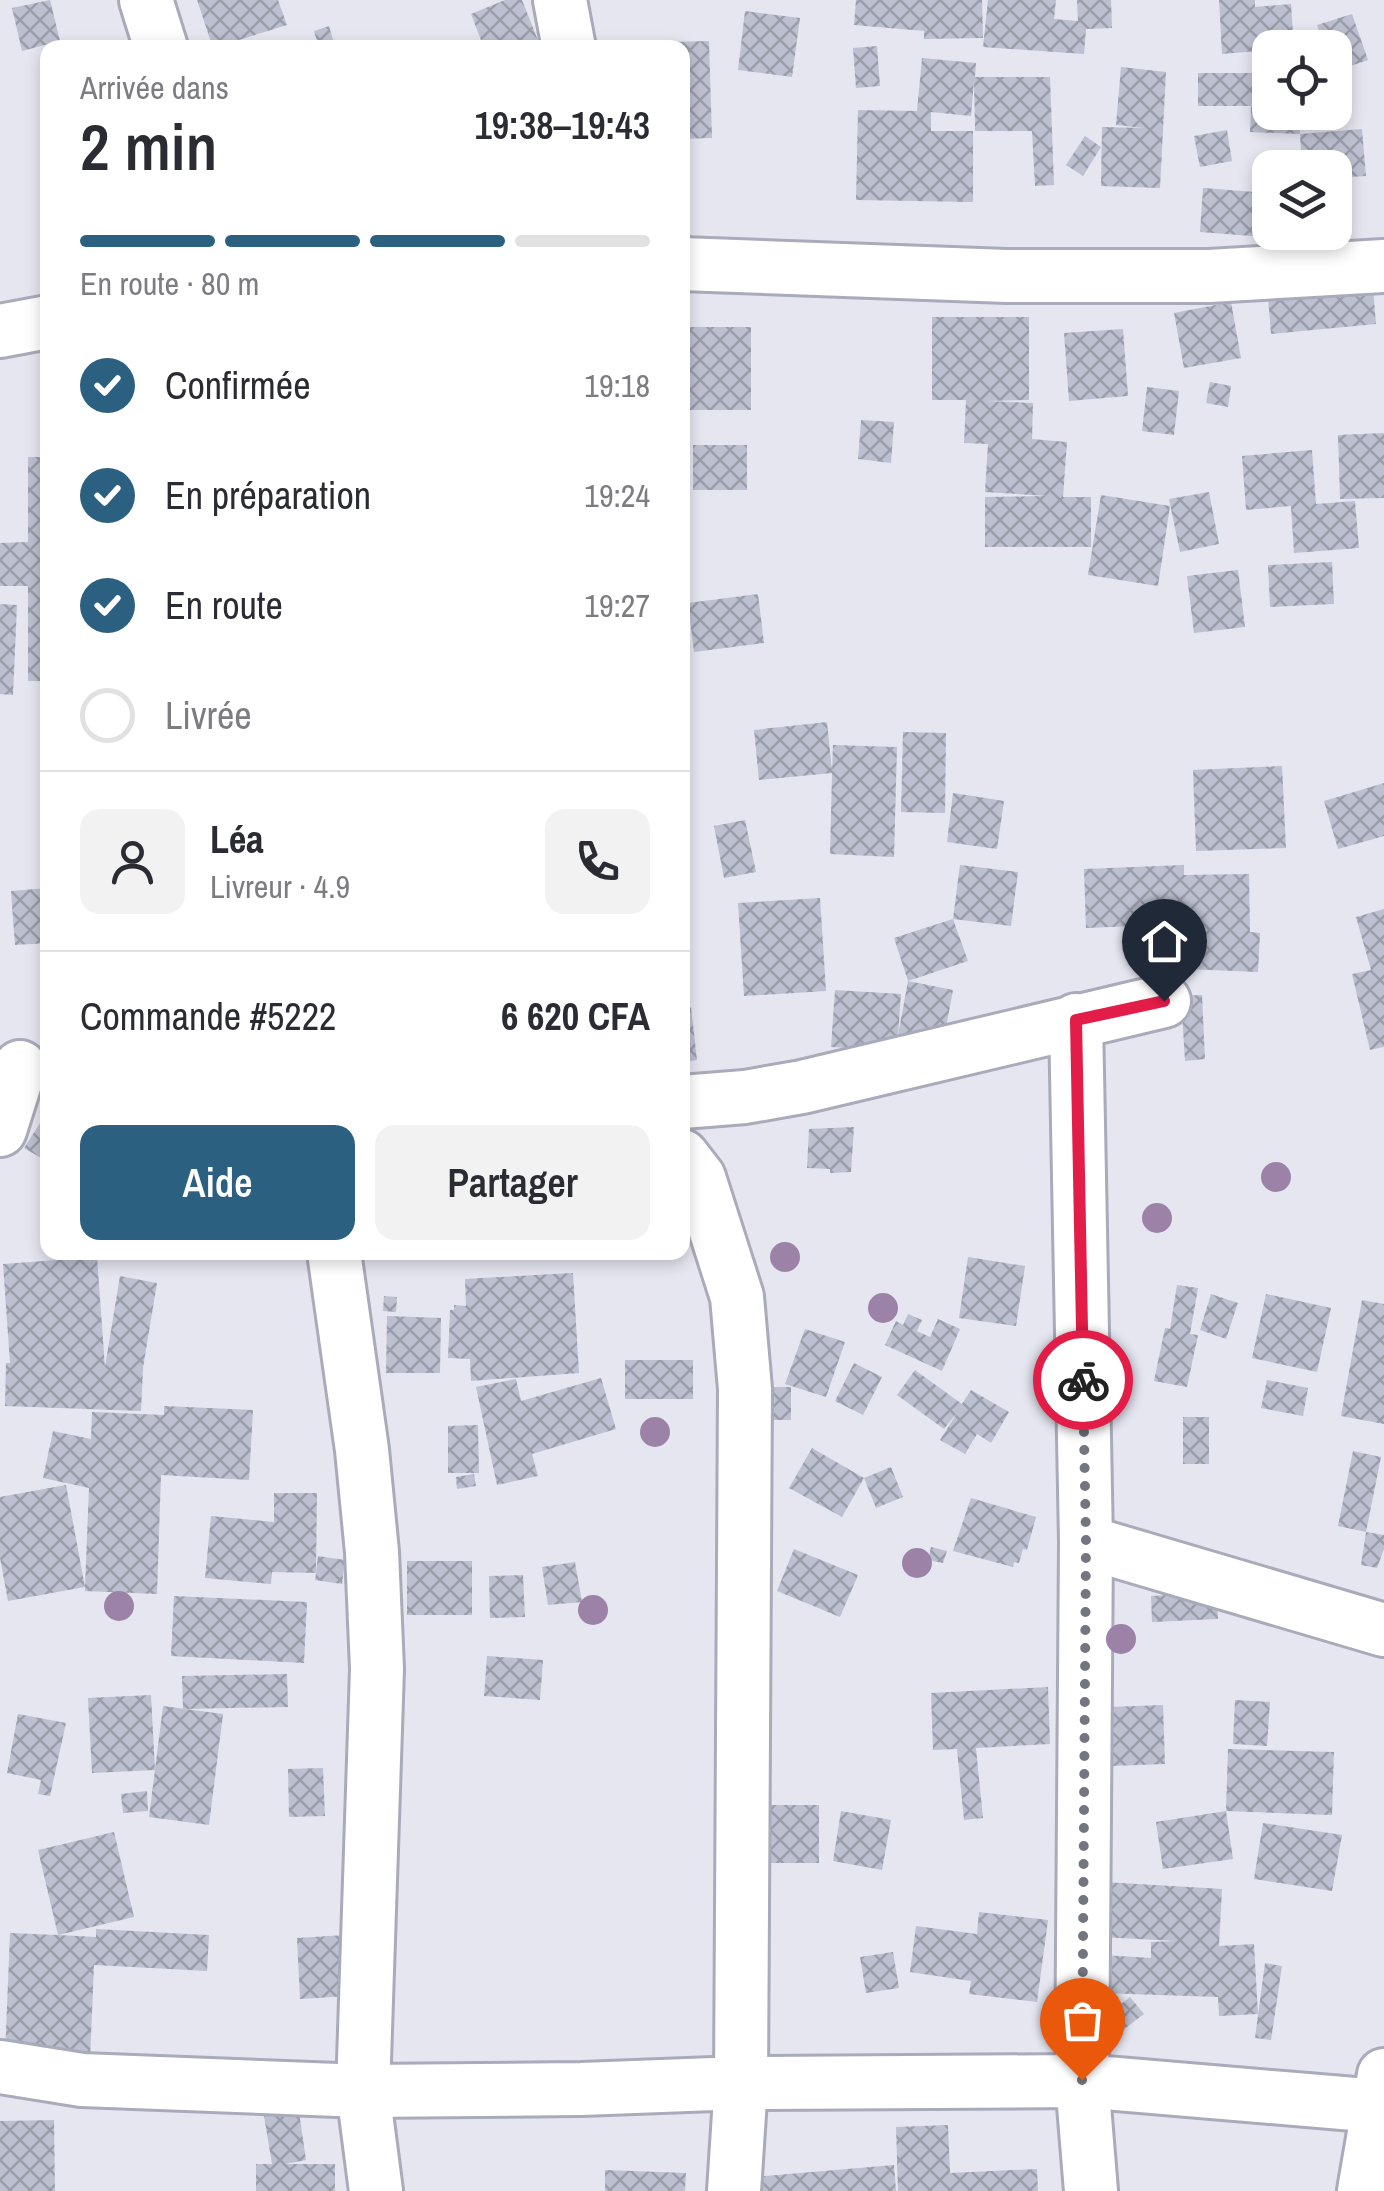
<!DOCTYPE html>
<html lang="fr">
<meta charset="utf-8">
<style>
body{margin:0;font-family:"Archivo Narrow",sans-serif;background:#f2f2f3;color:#2b2b33;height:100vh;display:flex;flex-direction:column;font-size:38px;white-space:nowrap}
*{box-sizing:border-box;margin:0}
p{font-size:32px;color:#7c7c81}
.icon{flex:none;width:55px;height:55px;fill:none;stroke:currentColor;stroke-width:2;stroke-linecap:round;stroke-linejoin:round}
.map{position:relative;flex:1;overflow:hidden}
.side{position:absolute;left:40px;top:40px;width:650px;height:1220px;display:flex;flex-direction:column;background:#fff;border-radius:20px;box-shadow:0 5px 15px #0003}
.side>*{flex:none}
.fabs{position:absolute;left:1252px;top:30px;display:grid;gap:20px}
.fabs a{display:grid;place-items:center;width:100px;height:100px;border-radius:20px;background:#fff;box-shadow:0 5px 15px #0003;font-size:50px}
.pin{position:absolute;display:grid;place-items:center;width:85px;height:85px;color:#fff;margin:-102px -42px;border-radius:50% 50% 50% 0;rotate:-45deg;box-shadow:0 0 10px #0007}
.pin .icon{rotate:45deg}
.courier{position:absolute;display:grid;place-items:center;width:100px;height:100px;margin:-50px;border:8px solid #e11d48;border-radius:50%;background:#fff;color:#222;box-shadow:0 2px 12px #0007}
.overview em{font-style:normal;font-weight:600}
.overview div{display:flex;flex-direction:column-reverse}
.overview{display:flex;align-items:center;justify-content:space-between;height:170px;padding:0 40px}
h1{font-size:65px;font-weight:600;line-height:75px}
.bar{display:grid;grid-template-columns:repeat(4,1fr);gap:15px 10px;align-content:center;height:120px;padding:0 40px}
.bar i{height:12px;border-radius:8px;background:#e1e1e2}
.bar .active{background:#2b6081}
.bar p{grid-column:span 4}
.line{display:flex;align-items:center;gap:25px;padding:0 40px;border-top:2px solid #e1e1e2}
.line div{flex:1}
.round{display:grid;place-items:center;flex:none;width:105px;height:105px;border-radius:20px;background:#f2f2f3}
ol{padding:0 40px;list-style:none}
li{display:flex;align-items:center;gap:30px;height:110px}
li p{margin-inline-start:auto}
li .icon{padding:10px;border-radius:50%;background:#2b6081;color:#fff;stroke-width:4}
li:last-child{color:#7c7c81}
li i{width:55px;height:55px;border:5px solid #e1e1e2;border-radius:50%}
.button{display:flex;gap:20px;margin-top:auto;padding:20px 40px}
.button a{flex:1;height:115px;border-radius:20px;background:#2b6081;color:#fff;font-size:40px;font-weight:600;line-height:115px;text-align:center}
.button a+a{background:#f2f2f3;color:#2b2b33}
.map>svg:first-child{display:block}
.building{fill:url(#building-cross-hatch)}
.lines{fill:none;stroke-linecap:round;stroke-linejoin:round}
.minor-casing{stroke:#a9abba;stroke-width:58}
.minor{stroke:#fff;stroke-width:52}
.tree{fill:#9d82a7}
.done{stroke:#73757f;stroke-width:10;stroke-dasharray:0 18}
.route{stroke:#e11d48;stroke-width:12}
</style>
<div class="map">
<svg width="1384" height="2191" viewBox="0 0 1384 2191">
<defs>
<pattern id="building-cross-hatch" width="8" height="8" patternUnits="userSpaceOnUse" patternTransform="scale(2.5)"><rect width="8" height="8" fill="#bcc0d0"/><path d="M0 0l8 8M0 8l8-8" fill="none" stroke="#9a9daa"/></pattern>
</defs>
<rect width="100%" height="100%" fill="#e5e6f0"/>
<g class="building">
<polygon points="50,0 60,41 22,51 12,8"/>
<polygon points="197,0 278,0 287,25 213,48"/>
<polygon points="505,0 522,0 541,48 484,48 471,14"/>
<polygon points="856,0 982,0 983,38 924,39 924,31 854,25"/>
<polygon points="988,0 1056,0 1054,19 1078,21 1077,0 1111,0 1112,28 1086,29 1084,54 983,47"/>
<polygon points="1219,0 1255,0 1255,7 1291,4 1294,48 1222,54"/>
<polygon points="745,11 800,18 792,77 738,70"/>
<polygon points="1352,14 1368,60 1335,71 1335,48 1324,48 1317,25"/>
<polygon points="329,26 334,43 319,48 314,31"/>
<polygon points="709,41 712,138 682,139 682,48 594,48 594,44"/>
<polygon points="877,46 880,86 856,88 853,48"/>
<polygon points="922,58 976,63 975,77 1050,77 1054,185 1035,186 1032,131 975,131 974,81 971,116 931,112 931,131 973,131 973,202 856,200 858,110 917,111"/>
<polygon points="1121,67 1166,72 1160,188 1101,186 1102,127 1144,128 1116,125"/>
<polygon points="1252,67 1270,68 1270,112 1300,112 1300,134 1362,129 1366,176 1335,178 1335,168 1302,168 1300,134 1250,132 1251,106 1198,106 1198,73 1252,73"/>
<polygon points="1227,130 1232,161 1200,167 1194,136"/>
<polygon points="1085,136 1101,147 1083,176 1066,165"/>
<polygon points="1203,188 1268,193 1265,237 1200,232"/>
<polygon points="1372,276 1376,324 1271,334 1267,286"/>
<polygon points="1231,302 1241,358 1184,368 1174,313"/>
<polygon points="932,317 1029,317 1029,400 986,401 1033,403 1032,439 1067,442 1063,497 1091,497 1091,547 985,547 985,497 1048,496 985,492 988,444 964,443 966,400 932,400"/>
<rect x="682" y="327" width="69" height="83"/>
<polygon points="1123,329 1128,396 1069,401 1064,333"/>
<polygon points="1210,382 1231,386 1228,407 1206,403"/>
<polygon points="1147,387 1179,391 1174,435 1142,431"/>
<polygon points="861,420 894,422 891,463 858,459"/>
<polygon points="1384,433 1384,498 1340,499 1338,435"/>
<rect x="693" y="445" width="54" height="45"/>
<polygon points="1312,450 1316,504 1355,501 1359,548 1294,553 1291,506 1246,510 1242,456"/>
<polygon points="28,457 48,457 48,681 28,681 28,586 0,586 0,543 28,542"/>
<polygon points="1209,492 1219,544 1180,552 1169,499"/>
<polygon points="1101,495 1170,506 1158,586 1088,575"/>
<polygon points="1332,562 1334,604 1270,607 1268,565"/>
<polygon points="1238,570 1245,627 1194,633 1187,576"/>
<polygon points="758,594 764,643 694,652 688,603"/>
<polygon points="0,604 17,605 13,695 0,694"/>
<polygon points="827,722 832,771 833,745 897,747 894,857 830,854 832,773 759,780 754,730"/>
<polygon points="903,732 946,733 945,813 901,812"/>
<polygon points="1282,766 1286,848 1196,851 1193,770"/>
<polygon points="1384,783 1384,836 1338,849 1324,801"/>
<polygon points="953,793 1004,801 997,849 947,842"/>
<polygon points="745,820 756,872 724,878 714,826"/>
<polygon points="960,865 1018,872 1011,926 953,919 968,961 908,981 953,990 943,1044 898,1035 908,981 894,938 953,919"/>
<polygon points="1184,865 1184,875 1249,874 1250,932 1260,933 1258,972 1185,969 1186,924 1086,928 1084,869"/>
<polygon points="48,888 48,943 15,945 11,891"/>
<polygon points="820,898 826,991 744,996 738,903"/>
<polygon points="1384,909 1384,1047 1370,1050 1352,974 1371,970 1356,917"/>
<polygon points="835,990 901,994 897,1051 831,1047"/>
<polygon points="1202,995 1205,1059 1185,1061 1181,996"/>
<polygon points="691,1007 697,1060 682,1062 682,1008"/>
<polygon points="48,1111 48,1162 24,1148"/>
<polygon points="854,1127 851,1172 830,1173 830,1169 807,1168 809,1129"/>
<polygon points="97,1257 105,1367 120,1276 157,1283 143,1368 141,1411 5,1406 6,1363 10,1363 3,1264"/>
<polygon points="968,1257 1025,1266 1016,1326 959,1318"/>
<polygon points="573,1273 579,1373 471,1381 470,1359 448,1358 450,1310 454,1310 454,1305 466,1306 465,1279"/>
<polygon points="1177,1285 1198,1288 1190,1334 1198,1335 1187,1387 1154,1381 1165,1328 1170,1329"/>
<polygon points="1211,1294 1238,1303 1226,1339 1200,1330"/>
<polygon points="1266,1294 1331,1308 1317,1372 1252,1358"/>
<polygon points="384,1296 397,1297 396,1312 383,1311"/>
<polygon points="1362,1300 1384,1304 1384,1424 1341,1416"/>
<polygon points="908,1314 922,1320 917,1331 930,1337 938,1319 960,1329 942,1371 885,1345 896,1321 903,1325"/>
<polygon points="387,1316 441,1318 440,1373 386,1373"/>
<polygon points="805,1329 845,1342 826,1397 785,1384"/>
<rect x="625" y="1360" width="68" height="39"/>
<polygon points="854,1363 882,1377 863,1415 835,1401"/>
<polygon points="915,1370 962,1404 971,1390 1009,1412 991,1443 977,1434 965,1454 940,1440 957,1413 944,1429 897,1395"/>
<polygon points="601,1378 616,1429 532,1454 538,1476 497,1485 476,1387 516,1379 521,1401"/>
<polygon points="1267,1380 1308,1388 1303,1416 1261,1408"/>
<rect x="768" y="1387" width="23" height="33"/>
<polygon points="164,1406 253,1410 249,1480 161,1475 157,1594 85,1591 85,1587 8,1601 0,1558 0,1497 66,1485 85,1587 89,1488 43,1478 53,1431 91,1439 92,1412 164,1415"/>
<rect x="1183" y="1417" width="26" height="47"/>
<polygon points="478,1425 479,1473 448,1473 448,1426"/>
<polygon points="812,1448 864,1478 891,1467 903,1497 876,1508 864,1478 842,1517 789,1488"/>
<polygon points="1353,1451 1381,1457 1366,1532 1338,1526"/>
<polygon points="474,1474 476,1486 457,1489 456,1477"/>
<polygon points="274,1493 317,1493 316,1573 318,1556 345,1560 342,1584 315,1580 316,1573 272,1572 271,1584 205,1578 211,1516 274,1522"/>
<polygon points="971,1498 1036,1517 1027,1550 1023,1549 1019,1563 1014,1562 1013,1567 953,1551"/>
<polygon points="1366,1532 1384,1535 1384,1549 1377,1568 1361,1565"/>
<polygon points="931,1547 947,1551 943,1563 928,1560"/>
<polygon points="794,1549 858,1575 840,1617 777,1591"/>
<rect x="407" y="1561" width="65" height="54"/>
<polygon points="575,1562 582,1602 548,1605 542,1567"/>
<polygon points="523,1575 525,1617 490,1618 489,1576"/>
<polygon points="1217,1592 1218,1619 1152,1622 1151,1596"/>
<polygon points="174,1596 307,1602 304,1663 171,1656"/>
<polygon points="487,1656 543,1660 540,1700 484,1696"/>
<polygon points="287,1674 288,1707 183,1709 182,1676"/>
<polygon points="1048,1687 1050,1744 976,1748 983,1818 964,1820 957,1749 933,1750 931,1693"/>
<polygon points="151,1695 155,1770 92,1773 88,1698"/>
<polygon points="1235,1700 1270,1702 1267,1746 1233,1744"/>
<polygon points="1163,1705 1165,1764 1111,1766 1109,1707"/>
<polygon points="163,1706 223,1714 209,1825 149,1817"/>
<polygon points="18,1714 66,1723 50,1796 38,1794 41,1780 7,1773"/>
<polygon points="1228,1749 1334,1752 1332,1815 1226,1811 1233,1859 1163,1869 1156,1822 1226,1811"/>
<polygon points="323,1768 325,1816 289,1817 288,1769"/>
<polygon points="147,1791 148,1811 123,1813 121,1794"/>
<rect x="768" y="1805" width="51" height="58"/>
<polygon points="841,1811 891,1820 882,1870 833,1861"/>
<polygon points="1263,1823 1342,1835 1332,1891 1254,1879"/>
<polygon points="114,1832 134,1917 58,1935 96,1937 96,1929 209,1935 207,1971 94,1965 90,2059 5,2056 10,1933 58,1935 38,1850"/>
<polygon points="1104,1882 1222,1889 1219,1946 1254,1944 1258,2014 1219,2016 1218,1997 1101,1993 1103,1955 1151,1958 1151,1942 1175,1941 1101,1937"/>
<polygon points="979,1912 1048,1920 1037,2002 969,1994 971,1981 910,1972 916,1926 977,1934"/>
<polygon points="345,1935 349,1996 300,1999 297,1938"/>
<polygon points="893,1952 899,1988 866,1993 860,1957"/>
<polygon points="1265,1963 1282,1966 1271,2040 1255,2038"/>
<polygon points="1130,1997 1144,2014 1119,2033 1106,2016"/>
<polygon points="298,2105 306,2160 285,2164 335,2164 335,2191 256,2191 256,2164 272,2164 263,2110"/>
<polygon points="54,2120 55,2191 0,2191 0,2121"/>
<polygon points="948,2125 950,2173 1037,2169 1038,2191 898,2191 896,2127"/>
<polygon points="894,2165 896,2191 755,2191 754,2177"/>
<polygon points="605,2170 686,2173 685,2191 605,2191"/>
</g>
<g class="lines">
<g class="minor-casing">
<g id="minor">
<polyline points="146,0 161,48"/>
<polyline points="560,0 569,48"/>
<polyline points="682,264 1007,276 1209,276 1384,266"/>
<polyline points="0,331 48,322"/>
<polyline points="1076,1020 1086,1542 1082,2081 1378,2106"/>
<polyline points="682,1102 745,1097 802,1087 1164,1001"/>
<polyline points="0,1130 20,1067"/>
<polyline points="682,1156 699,1178 737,1297 745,1389 741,2083 1082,2081 1091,2191"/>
<polyline points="334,1252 362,1450 372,1552 377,1669 363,2091 376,2191"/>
<polyline points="1086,1542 1384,1630"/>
<polyline points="0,2067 82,2080 363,2091 581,2089 741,2083 734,2191"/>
<polyline points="1364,2191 1384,2075"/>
</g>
</g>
<use href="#minor" class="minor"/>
</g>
<g class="tree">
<circle cx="1276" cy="1177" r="15"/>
<circle cx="1157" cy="1218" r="15"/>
<circle cx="785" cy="1257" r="15"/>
<circle cx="883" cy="1308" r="15"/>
<circle cx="655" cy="1432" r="15"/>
<circle cx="917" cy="1563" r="15"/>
<circle cx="119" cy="1606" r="15"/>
<circle cx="593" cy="1610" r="15"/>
<circle cx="1121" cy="1639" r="15"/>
</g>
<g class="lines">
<polyline class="done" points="1082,2080 1086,1542 1083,1380"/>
<polyline class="route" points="1083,1380 1076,1020 1164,1001"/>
</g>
</svg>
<div class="fabs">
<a><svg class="icon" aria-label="locate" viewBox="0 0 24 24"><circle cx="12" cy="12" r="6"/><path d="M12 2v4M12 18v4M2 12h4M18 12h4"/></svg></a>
<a><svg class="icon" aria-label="layers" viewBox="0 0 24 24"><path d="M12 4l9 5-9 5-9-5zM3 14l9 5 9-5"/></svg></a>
</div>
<div class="pin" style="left:1082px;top:2080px;background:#ea580c"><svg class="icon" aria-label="bag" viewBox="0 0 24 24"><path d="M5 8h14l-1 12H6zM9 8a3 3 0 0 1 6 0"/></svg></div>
<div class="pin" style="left:1164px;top:1001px;background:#1f2937"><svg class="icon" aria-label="home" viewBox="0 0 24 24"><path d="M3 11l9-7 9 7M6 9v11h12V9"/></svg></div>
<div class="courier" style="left:1083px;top:1380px"><svg class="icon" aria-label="bike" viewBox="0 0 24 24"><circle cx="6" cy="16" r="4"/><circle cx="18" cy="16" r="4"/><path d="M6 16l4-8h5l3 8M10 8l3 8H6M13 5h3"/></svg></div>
<section class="side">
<div class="overview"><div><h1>2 min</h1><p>Arrivée dans</p></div><em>19:38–19:43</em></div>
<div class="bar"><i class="active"></i><i class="active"></i><i class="active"></i><i></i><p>En route · 80 m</p></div>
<ol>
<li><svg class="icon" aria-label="check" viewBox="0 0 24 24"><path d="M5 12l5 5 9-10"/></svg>Confirmée<p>19:18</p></li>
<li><svg class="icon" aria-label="check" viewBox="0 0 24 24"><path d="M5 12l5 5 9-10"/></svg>En préparation<p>19:24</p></li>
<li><svg class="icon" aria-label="check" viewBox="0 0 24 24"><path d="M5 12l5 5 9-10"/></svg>En route<p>19:27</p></li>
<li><i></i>Livrée</li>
</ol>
<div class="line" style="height:180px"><a class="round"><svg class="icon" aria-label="person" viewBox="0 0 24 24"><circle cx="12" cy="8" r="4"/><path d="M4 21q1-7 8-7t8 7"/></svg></a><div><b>Léa</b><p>Livreur · 4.9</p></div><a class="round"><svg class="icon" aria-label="phone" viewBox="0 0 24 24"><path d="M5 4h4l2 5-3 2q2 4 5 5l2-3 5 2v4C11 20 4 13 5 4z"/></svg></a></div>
<div class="line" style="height:130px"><div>Commande #5222</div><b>6 620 CFA</b></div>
<div class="button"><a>Aide</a><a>Partager</a></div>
</section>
</div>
